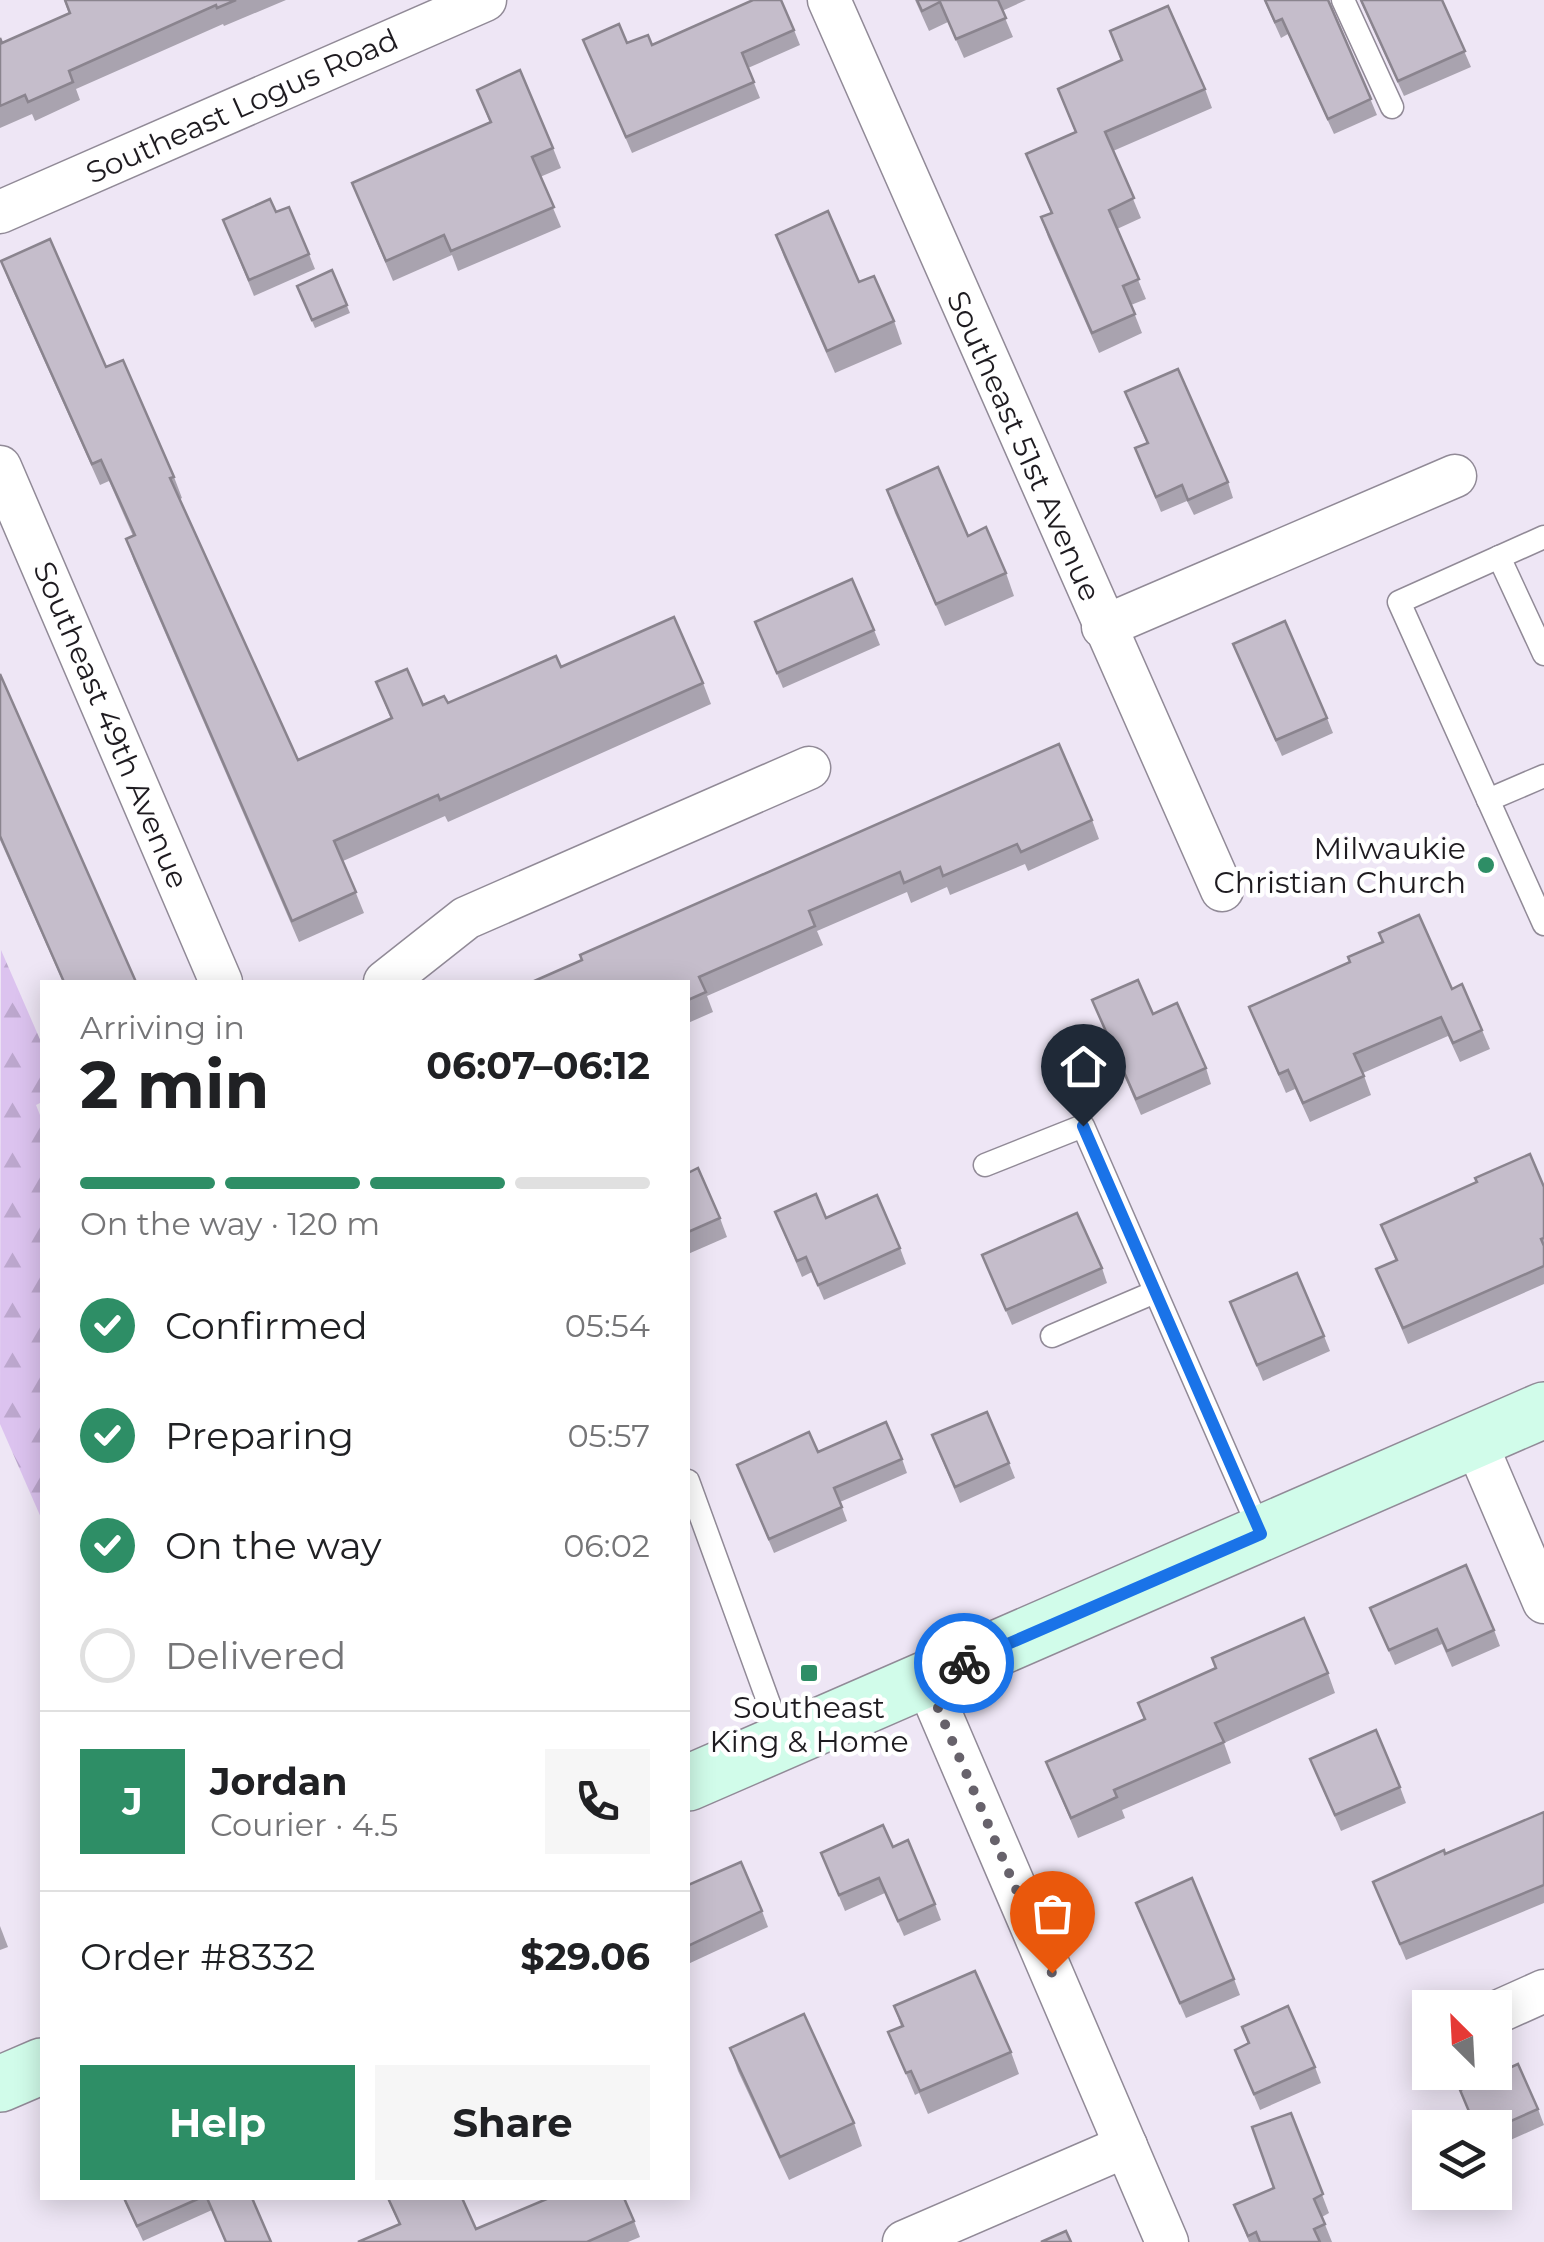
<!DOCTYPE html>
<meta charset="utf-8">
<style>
body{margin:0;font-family:Montserrat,sans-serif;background:#f6f6f6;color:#202124;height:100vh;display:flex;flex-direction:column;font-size:38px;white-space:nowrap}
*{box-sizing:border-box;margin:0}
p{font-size:32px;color:#757577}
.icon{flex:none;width:55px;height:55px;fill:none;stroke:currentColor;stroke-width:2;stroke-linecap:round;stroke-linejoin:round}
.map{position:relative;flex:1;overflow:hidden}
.drawer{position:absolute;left:40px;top:980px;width:650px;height:1220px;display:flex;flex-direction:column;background:#fff;border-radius:0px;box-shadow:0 5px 25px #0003}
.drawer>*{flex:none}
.needle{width:65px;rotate:336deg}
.fabs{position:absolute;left:1412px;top:1990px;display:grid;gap:20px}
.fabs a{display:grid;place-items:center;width:100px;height:100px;border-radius:0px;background:#fff;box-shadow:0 5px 25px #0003;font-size:50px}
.pin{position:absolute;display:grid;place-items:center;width:85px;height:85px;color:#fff;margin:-102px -42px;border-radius:50% 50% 50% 0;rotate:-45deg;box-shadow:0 0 10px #0007}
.pin .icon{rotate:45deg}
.courier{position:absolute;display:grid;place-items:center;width:100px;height:100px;margin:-50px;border:8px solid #1a73e8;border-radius:50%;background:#fff;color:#222;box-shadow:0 2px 12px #0007}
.head em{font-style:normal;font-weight:700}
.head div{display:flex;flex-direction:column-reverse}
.head{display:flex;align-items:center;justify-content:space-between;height:170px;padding:0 40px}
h1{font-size:65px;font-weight:700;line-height:75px}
.bar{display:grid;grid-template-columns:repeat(4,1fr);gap:15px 10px;align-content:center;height:120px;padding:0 40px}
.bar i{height:12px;border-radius:8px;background:#e0e0e0}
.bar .selected{background:#2e8e66}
.bar p{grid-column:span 4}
.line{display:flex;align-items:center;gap:25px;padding:0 40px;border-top:2px solid #e0e0e0}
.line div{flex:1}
.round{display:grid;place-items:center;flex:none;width:105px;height:105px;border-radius:0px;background:#f6f6f6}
ol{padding:0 40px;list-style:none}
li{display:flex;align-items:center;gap:30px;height:110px}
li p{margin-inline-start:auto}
li .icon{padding:10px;border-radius:50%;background:#2e8e66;color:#fff;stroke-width:4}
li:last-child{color:#757577}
li i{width:55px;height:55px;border:5px solid #e0e0e0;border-radius:50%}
.primary-button{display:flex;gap:20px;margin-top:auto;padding:20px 40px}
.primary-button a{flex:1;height:115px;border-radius:0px;background:#2e8e66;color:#fff;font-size:40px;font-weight:700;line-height:115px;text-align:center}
.primary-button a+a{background:#f6f6f6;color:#202124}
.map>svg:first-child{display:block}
.forest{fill:url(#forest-firs)}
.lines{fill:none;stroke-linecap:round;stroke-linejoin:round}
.service-casing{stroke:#918a97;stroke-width:25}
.minor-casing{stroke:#918a97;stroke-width:45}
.secondary-casing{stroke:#918a97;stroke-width:58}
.service{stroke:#fff;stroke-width:22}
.minor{stroke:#fff;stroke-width:42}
.secondary{stroke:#d1fcea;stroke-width:55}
.wall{fill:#a9a3af}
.building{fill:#c5bdcb;stroke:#8a848e;stroke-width:2.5}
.done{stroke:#67626b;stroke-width:10;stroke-dasharray:0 18}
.route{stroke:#1a73e8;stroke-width:12}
.poi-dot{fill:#2e8e66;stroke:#fff;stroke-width:4}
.labels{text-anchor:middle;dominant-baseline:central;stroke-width:9;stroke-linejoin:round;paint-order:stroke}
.street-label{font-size:30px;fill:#1e1b20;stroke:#fff}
.poi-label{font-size:30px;fill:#1e1b20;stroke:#fff;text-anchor:end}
</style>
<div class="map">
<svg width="1544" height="2242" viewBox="0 0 1544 2242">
<defs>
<pattern id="forest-firs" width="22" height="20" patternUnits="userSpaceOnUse" patternTransform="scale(2.5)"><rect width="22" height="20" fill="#dcc3ef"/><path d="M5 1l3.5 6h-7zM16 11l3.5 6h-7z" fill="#bca7cd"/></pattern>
</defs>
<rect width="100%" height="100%" fill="#eee6f5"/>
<polygon class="forest" points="1,950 42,1044 42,1102 36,1105 42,1120 42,1520 0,1424"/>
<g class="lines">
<g class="service-casing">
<g id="service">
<polyline points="1343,0 1392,107"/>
<polyline points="1544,537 1399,602 1544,924"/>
<polyline points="1499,557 1544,654"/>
<polyline points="1488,800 1544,776"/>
<polyline points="985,1165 1083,1126 1261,1533"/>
<polyline points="1052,1336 1155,1292"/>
<polyline points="688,1481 783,1742"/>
</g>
</g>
<g class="minor-casing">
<g id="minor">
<polyline points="829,0 1222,890"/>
<polyline points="0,212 485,0"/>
<polyline points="0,467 221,982"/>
<polyline points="1103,627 1455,476"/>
<polyline points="385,982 466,918 809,768"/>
<polyline points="1475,1441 1544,1602"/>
<polyline points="926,1680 1167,2242"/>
<polyline points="1495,2013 1544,1991"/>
<polyline points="904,2242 1126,2146"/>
</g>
</g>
<g class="secondary-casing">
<g id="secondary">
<polyline points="688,1783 1544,1410"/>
<polyline points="0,2084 42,2066"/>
</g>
</g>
<use href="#service" class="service"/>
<use href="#minor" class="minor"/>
<use href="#secondary" class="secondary"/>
</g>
<g class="wall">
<polygon points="64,0 286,0 224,26 223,24 76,89 80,100 35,121 32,114 0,128 0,38 2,43 69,14"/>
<polygon points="915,0 1026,0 1002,11 1013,37 964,58 948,22 929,31"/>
<polygon points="1264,0 1329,0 1377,115 1334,134 1288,34 1281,38"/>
<polygon points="1360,0 1442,0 1471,67 1404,96"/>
<polygon points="794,30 800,45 748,68 760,98 632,153 583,40 652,45"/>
<polygon points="1110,31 1205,89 1212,108 1113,151 1141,218 1117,229 1146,299 1131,305 1142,333 1099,353 1048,237 1041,217 1051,213 1026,154 1075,132 1058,89 1121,61"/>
<polygon points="477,90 553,148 561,168 540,177 561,227 458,271 452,255 393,281 352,183 490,123"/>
<polygon points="276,212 309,254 315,269 254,296 223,220"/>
<polygon points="776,235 859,282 894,321 902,344 835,373 784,257"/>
<polygon points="1,261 106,367 174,477 182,498 180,499 298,760 391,719 376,682 423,705 448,703 561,667 703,683 711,704 448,822 445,816 343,861 364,913 299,942 134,561 126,539 133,536 109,481 100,485 9,282"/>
<polygon points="332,270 350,313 315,328 297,286"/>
<polygon points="1125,392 1228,482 1233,498 1194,515 1187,501 1161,512 1135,448 1147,444"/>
<polygon points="887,490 968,536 1006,573 1014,596 945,626 895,513"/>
<polygon points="755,622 874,630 880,645 783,688"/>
<polygon points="1233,644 1327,718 1333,733 1282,756"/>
<polygon points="0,674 136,982 63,982 0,840"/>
<polygon points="1092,820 1099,839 1028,871 1025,864 950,895 947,887 911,903 907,892 817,931 823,945 707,996 713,1012 688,1023 688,982 582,960"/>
<polygon points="1452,989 1482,1030 1490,1049 1460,1062 1448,1036 1363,1073 1371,1095 1310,1122 1295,1089 1286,1093 1249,1007"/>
<polygon points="1092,1000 1153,1014 1206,1068 1211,1084 1141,1115"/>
<polygon points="688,1173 720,1218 727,1237 688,1254"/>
<polygon points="1544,1187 1544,1284 1408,1344 1376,1269 1396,1261 1381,1225"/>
<polygon points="775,1212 826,1218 900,1248 906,1264 824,1300 812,1272 802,1277"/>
<polygon points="982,1255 1102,1268 1107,1283 1012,1325"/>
<polygon points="1230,1302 1324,1336 1330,1351 1263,1381"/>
<polygon points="932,1436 1009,1463 1015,1478 960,1503"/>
<polygon points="818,1452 902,1459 907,1473 840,1502 847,1521 774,1553 737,1465"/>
<polygon points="1370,1608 1494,1630 1500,1646 1452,1667 1442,1644 1395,1665"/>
<polygon points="1328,1673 1335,1693 1224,1743 1231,1763 1122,1810 1125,1818 1078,1838 1046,1762 1144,1719 1138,1703"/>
<polygon points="1310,1759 1400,1787 1406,1803 1341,1831"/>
<polygon points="1544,1812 1544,1903 1406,1960 1373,1882 1445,1854"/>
<polygon points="893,1847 935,1904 941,1920 904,1936 885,1893 845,1911 821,1853"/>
<polygon points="688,1885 762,1911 768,1927 688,1964"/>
<polygon points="1136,1903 1234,1979 1240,1995 1186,2018"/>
<polygon points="0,1926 8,1947 0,1950"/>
<polygon points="894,2006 1011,2052 1019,2074 928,2114 919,2093 915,2095 888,2032 901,2026"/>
<polygon points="1242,2027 1315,2067 1321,2083 1260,2110 1235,2050 1248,2044"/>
<polygon points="730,2048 854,2123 862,2146 789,2180 738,2071"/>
<polygon points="1460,2090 1538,2109 1544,2125 1495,2147 1495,2128 1475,2128"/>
<polygon points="1291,2113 1329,2213 1322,2217 1332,2242 1249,2242 1234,2205 1274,2188"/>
<polygon points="123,2198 252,2198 271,2242 225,2242 212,2210 143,2241"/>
<polygon points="387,2198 462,2198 476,2229 634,2221 640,2237 628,2242 358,2242 399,2224"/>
</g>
<g class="building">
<polygon points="65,0 236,0 217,8 216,5 69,71 73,82 28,102 25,95 0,106 0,38 2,43 70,13"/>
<polygon points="753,0 781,0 794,30 742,53 754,82 626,137 583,40 619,24 627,43 648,35 652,45"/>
<polygon points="917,0 998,0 1006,18 956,39 940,2 922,11"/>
<polygon points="1265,0 1328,0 1371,99 1328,119 1282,19 1275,22"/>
<polygon points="1361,0 1442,0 1465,51 1398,81"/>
<polygon points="1168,6 1205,89 1105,132 1134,198 1109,210 1139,279 1123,286 1135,314 1092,333 1041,217 1052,213 1026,154 1076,132 1058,89 1122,60 1110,31"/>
<polygon points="520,70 553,148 532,157 554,207 451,251 444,235 386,261 352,183 491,122 477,90"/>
<polygon points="270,199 276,212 289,207 309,254 249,280 223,220"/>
<polygon points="828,211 859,282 874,276 894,321 827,351 776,235"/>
<polygon points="50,239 106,367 123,360 174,477 170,478 298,760 392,718 376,682 407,669 423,705 444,696 448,703 556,656 561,667 674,617 703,683 440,800 438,795 334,841 356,892 292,921 126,539 135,535 101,460 92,464 1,261"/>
<polygon points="332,270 347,305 312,320 297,286"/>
<polygon points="1178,369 1228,482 1188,500 1182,485 1156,497 1135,448 1148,443 1125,392"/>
<polygon points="938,467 968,536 986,527 1006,573 936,604 887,490"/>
<polygon points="852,579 874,630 777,673 755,622"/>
<polygon points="1285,621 1327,718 1276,740 1233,644"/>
<polygon points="0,674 136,982 64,982 0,836"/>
<polygon points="1059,744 1092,820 1021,852 1017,844 943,876 940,867 904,883 900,872 809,911 815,926 699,977 706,992 688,1000 688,982 532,982 582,960 580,955"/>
<polygon points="1419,915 1452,989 1462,984 1482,1030 1453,1043 1441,1017 1354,1054 1364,1076 1303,1103 1288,1070 1279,1074 1249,1007 1350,962 1348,957 1383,942 1379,933"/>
<polygon points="1138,980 1153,1014 1177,1003 1206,1068 1136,1099 1092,1000"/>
<polygon points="1530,1154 1544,1187 1544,1238 1541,1239 1544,1246 1544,1266 1403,1328 1376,1269 1397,1260 1381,1225 1477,1182 1475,1178"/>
<polygon points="698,1168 720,1218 688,1232 688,1173"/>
<polygon points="816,1194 826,1218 877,1195 900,1248 818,1285 806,1257 797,1261 775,1212"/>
<polygon points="1077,1213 1102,1268 1006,1310 982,1255"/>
<polygon points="1297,1273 1324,1336 1257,1365 1230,1302"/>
<polygon points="987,1412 1009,1463 955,1487 932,1435"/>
<polygon points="886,1422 902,1459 834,1488 842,1507 769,1539 737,1465 809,1432 818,1452"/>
<polygon points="1466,1565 1494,1630 1447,1651 1437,1629 1389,1650 1370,1608"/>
<polygon points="1304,1618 1328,1673 1215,1723 1224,1742 1114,1790 1117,1797 1071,1818 1046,1762 1145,1719 1138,1703 1216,1668 1212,1658"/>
<polygon points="1376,1730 1400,1787 1335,1815 1310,1759"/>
<polygon points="1544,1812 1544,1885 1400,1944 1373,1882 1444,1850 1445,1854"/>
<polygon points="883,1825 893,1847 908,1840 935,1904 898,1921 879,1878 839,1895 821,1853"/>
<polygon points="741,1862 762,1911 688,1946 688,1885"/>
<polygon points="1192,1878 1234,1979 1180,2003 1136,1903"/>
<polygon points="975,1971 1011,2052 920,2091 911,2071 906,2073 888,2032 903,2026 894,2006"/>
<polygon points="1288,2006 1315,2067 1254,2094 1235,2050 1249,2043 1242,2027"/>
<polygon points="804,2014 854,2123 780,2157 730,2048"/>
<polygon points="1518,2064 1538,2109 1495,2128 1476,2128 1460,2090"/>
<polygon points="1291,2113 1323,2194 1314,2199 1325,2224 1314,2229 1320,2242 1260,2242 1256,2232 1248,2236 1234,2205 1274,2188 1252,2127"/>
<polygon points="124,2198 200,2198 137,2226"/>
<polygon points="207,2198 252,2198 271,2242 226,2242"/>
<polygon points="388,2198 462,2198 476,2229 549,2198 624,2198 634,2221 587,2242 358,2242 400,2224"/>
<polygon points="1066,2231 1071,2242 1041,2242"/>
</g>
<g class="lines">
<polyline class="done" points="964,1663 926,1680 1052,1973"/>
<polyline class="route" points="964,1663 1261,1534 1083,1126"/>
</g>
<g class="poi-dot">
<circle cx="1486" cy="865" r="10"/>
<rect x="799" y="1663" width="20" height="20" rx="5"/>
</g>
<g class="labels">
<g class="street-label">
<text transform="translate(242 106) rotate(-24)">Southeast Logus Road</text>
<text transform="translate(1024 446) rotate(66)">Southeast 51st Avenue</text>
<text transform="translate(111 725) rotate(67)">Southeast 49th Avenue</text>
</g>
<g class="poi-label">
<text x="1466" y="848">Milwaukie<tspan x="1466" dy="34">Christian Church</tspan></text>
<text x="809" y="1707" text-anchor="middle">Southeast<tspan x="809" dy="34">King &amp; Home</tspan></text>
</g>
</g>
</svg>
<div class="fabs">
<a><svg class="needle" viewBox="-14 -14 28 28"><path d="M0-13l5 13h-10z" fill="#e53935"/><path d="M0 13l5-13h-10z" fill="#757577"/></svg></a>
<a><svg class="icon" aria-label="layers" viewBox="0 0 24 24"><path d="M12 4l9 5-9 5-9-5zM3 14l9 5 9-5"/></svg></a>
</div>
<div class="pin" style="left:1052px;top:1973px;background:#ea580c"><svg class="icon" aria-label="bag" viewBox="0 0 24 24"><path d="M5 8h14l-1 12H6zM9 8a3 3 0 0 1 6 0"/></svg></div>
<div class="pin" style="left:1083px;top:1126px;background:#1f2937"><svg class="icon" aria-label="home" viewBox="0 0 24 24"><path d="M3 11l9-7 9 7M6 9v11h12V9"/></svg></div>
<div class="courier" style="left:964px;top:1663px"><svg class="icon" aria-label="bike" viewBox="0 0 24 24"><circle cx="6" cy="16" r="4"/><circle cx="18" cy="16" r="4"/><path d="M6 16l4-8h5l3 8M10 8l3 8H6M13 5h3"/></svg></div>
<section class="drawer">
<div class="head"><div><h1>2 min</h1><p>Arriving in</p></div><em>06:07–06:12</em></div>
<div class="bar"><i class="selected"></i><i class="selected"></i><i class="selected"></i><i></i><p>On the way · 120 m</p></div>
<ol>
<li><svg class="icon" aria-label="check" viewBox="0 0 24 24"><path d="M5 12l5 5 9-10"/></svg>Confirmed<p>05:54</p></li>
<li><svg class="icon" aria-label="check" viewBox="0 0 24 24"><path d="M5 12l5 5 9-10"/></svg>Preparing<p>05:57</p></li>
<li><svg class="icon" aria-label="check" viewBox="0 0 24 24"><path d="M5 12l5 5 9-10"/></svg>On the way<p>06:02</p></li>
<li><i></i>Delivered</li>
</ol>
<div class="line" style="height:180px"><b class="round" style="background:#2e8e66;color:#fff">J</b><div><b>Jordan</b><p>Courier · 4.5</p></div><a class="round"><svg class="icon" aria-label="phone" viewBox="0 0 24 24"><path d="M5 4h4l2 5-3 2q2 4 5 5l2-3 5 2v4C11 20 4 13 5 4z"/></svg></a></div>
<div class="line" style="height:130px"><div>Order #8332</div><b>$29.06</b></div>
<div class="primary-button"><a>Help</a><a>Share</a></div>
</section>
</div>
